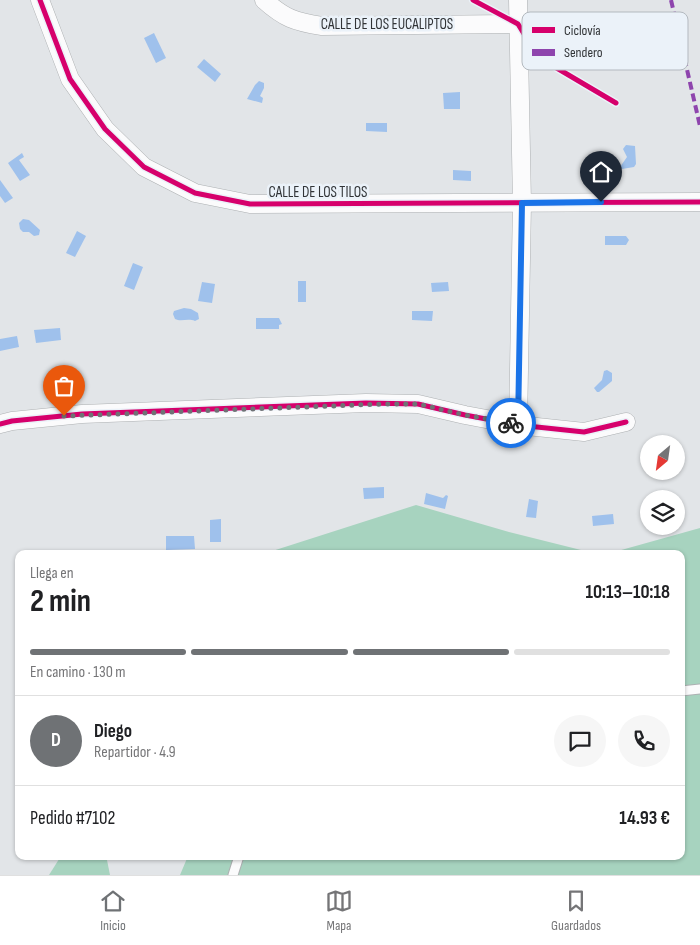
<!DOCTYPE html>
<html lang="es">
<meta charset="utf-8">
<style>
body{margin:0;font-family:"Sofia Sans Condensed",sans-serif;background:#f6f6f6;color:#202124;height:100vh;display:flex;flex-direction:column;font-size:19px;white-space:nowrap}
*{box-sizing:border-box;margin:0}
p{font-size:16px;color:#757577}
.icon{flex:none;width:28px;height:28px;fill:none;stroke:currentColor;stroke-width:2;stroke-linecap:round;stroke-linejoin:round}
.map{position:relative;flex:1;overflow:hidden}
.drawer{position:absolute;left:15px;top:550px;width:670px;height:310px;display:flex;flex-direction:column;background:#fff;border-radius:10px;box-shadow:0 1px 4px #0004}
.drawer>*{flex:none}
.needle{width:32px;rotate:209deg}
.buttons{position:absolute;left:640px;top:435px;display:grid;gap:10px}
.buttons a{display:grid;place-items:center;width:45px;height:45px;border-radius:50%;background:#fff;box-shadow:0 1px 4px #0004;font-size:25px}
.pin{position:absolute;display:grid;place-items:center;width:42px;height:42px;color:#fff;margin:-51px -21px;border-radius:50% 50% 50% 0;rotate:-45deg;box-shadow:0 0 5px #0007}
.pin .icon{rotate:45deg}
.courier{position:absolute;display:grid;place-items:center;width:50px;height:50px;margin:-25px;border:4px solid #1a73e8;border-radius:50%;background:#fff;color:#222;box-shadow:0 1px 6px #0007}
.headline em{font-style:normal;font-weight:700}
.headline div{display:flex;flex-direction:column-reverse}
.headline{display:flex;align-items:center;justify-content:space-between;height:85px;padding:0 15px}
h1{font-size:32px;font-weight:700;line-height:38px}
.bar{display:grid;grid-template-columns:repeat(4,1fr);gap:8px 5px;align-content:center;height:60px;padding:0 15px}
.bar i{height:6px;border-radius:4px;background:#e0e0e0}
.bar .current{background:#6f7275}
.bar p{grid-column:span 4}
.line{display:flex;align-items:center;gap:12px;padding:0 15px;border-top:1px solid #e0e0e0}
.line div{flex:1}
.round{display:grid;place-items:center;flex:none;width:52px;height:52px;border-radius:26px;background:#f6f6f6}
.tab-bar{display:flex;justify-content:space-around;align-items:center;height:70px;border-top:1px solid #e0e0e0;background:#fff;font-size:14px;color:#757577}
.tab-bar a{display:grid;justify-items:center;gap:2px}
.tab-bar .current{color:#6f7275}
.map>svg:first-child{display:block}
.green{fill:#a7d3bf}
.water{fill:#9fc1ec}
.lines{fill:none;stroke-linecap:round;stroke-linejoin:round}
.service-casing{stroke:#adb0b2;stroke-width:11}
.minor-casing{stroke:#adb0b2;stroke-width:19}
.service{stroke:#fbfbfc;stroke-width:9}
.minor{stroke:#fbfbfc;stroke-width:18}
.quiet{stroke:#8e44ad;stroke-width:4;stroke-dasharray:8 4;stroke-linecap:butt}
.cycleway-casing{stroke:#ebf2f9;stroke-width:8}
.cycleway{stroke:#d6006c;stroke-width:5}
.done{stroke:#6f7275;stroke-width:5;stroke-dasharray:0 9}
.route{stroke:#1a73e8;stroke-width:6}
.labels{text-anchor:middle;dominant-baseline:central;stroke-width:5;stroke-linejoin:round;paint-order:stroke}
.street-label{font-size:15px;fill:#313437;stroke:#ebf2f9}
.key{fill:#ebf2f9;stroke:#b3b9bf;stroke-width:1}
.key-label{font-size:14px;fill:#313437}
</style>
<div class="map">
<svg width="700" height="875" viewBox="0 0 700 875">
<rect width="100%" height="100%" fill="#e2e5e8"/>
<g class="green">
<polygon points="416,505 509,532 597,554 263,554"/>
<polygon points="700,528 700,875 180,875 188,856 681,856 681,554 607,554"/>
<polygon points="61,856 99,856 107,860 110,875 49,875"/>
</g>
<g class="water">
<polygon points="154,33 166,58 156,63 144,38"/>
<polygon points="204,59 221,74 215,82 197,67"/>
<polygon points="259,81 264,83 264,88 260,96 263,98 262,103 247,99 255,85"/>
<polygon points="460,92 460,109 444,109 443,93"/>
<polygon points="366,123 387,123 387,132 366,131"/>
<polygon points="626,145 635,146 636,164 634,167 622,169 620,167 627,157 623,149"/>
<polygon points="22,153 24,157 19,160 30,175 20,181 8,163"/>
<polygon points="453,170 471,171 471,181 453,180"/>
<polygon points="0,180 13,198 5,203 0,196"/>
<polygon points="23,219 29,220 40,230 39,235 34,236 29,232 23,232 20,229 19,223"/>
<polygon points="77,231 86,236 75,257 66,253"/>
<polygon points="605,236 626,236 629,240 626,245 605,245"/>
<polygon points="133,263 143,267 134,290 124,286"/>
<rect x="298" y="281" width="8" height="21"/>
<polygon points="202,282 215,284 212,303 198,301"/>
<polygon points="448,282 449,291 432,292 431,283"/>
<path d="M184,308l7,1 7,4 1,6 -4,2c-7,-3 -14,1 -20,-2l-2,-5 1,-3z"/>
<polygon points="412,311 433,311 432,321 412,320"/>
<polygon points="256,318 279,318 282,324 279,325 279,329 256,329"/>
<polygon points="60,328 61,340 36,343 34,330"/>
<polygon points="17,336 19,347 0,351 0,339"/>
<polygon points="607,370 612,373 612,381 599,392 597,392 594,388 602,380 604,371"/>
<polygon points="384,487 384,498 364,499 363,488"/>
<polygon points="426,493 443,498 446,495 448,496 445,509 424,504"/>
<polygon points="529,499 538,501 536,518 526,517"/>
<polygon points="613,514 614,524 593,526 592,516"/>
<polygon points="221,519 221,542 210,542 210,520"/>
<polygon points="166,536 194,536 195,549 166,550"/>
</g>
<g class="lines">
<g class="service-casing">
<g id="service">
<polyline points="681,691 700,689"/>
<polyline points="233,875 239,856"/>
</g>
</g>
<g class="minor-casing">
<g id="minor">
<polyline points="40,0 70,79 105,129 144,167 195,193 250,204 700,202"/>
<path d="M264,0c20,18 31,22 58,26l196,-2"/>
<polyline points="0,424 12,421 82,414 366,403 418,404 465,415 518,425 584,432 626,422"/>
<polyline points="518,425 522,203 518,0"/>
</g>
</g>
<use href="#service" class="service"/>
<use href="#minor" class="minor"/>
<polyline class="quiet" points="671,0 700,126"/>
<g class="cycleway-casing">
<g id="cycleway">
<polyline points="40,0 70,79 105,129 144,167 195,193 250,204 700,202"/>
<polyline points="473,0 518,24 538,57 616,103"/>
<polyline points="0,424 12,421 82,414 366,403 418,404 465,415 518,425 584,432 626,422"/>
</g>
</g>
<use href="#cycleway" class="cycleway"/>
</g>
<g class="lines">
<polyline class="done" points="64,416 384,404 418,404 465,415 511,423"/>
<polyline class="route" points="511,423 518,424 522,203 601,202"/>
</g>
<g class="labels">
<g class="street-label">
<text x="387" y="24">CALLE DE LOS EUCALIPTOS</text>
<text x="318" y="192">CALLE DE LOS TILOS</text>
</g>
</g>
<rect x="522" y="12" width="166" height="58" rx="8" class="key"/>
<rect x="532" y="27" width="23" height="6" fill="#d6006c"/>
<rect x="532" y="49" width="23" height="7" fill="#8e44ad"/>
<g class="key-label">
<text x="564" y="35">Ciclovía</text>
<text x="564" y="57">Sendero</text>
</g>
</svg>
<div class="buttons">
<a><svg class="needle" viewBox="-14 -14 28 28"><path d="M0-13l5 13h-10z" fill="#e53935"/><path d="M0 13l5-13h-10z" fill="#757577"/></svg></a>
<a><svg class="icon" aria-label="layers" viewBox="0 0 24 24"><path d="M12 4l9 5-9 5-9-5zM3 14l9 5 9-5"/></svg></a>
</div>
<div class="pin" style="left:64px;top:416px;background:#ea580c"><svg class="icon" aria-label="bag" viewBox="0 0 24 24"><path d="M5 8h14l-1 12H6zM9 8a3 3 0 0 1 6 0"/></svg></div>
<div class="pin" style="left:601px;top:202px;background:#1f2937"><svg class="icon" aria-label="home" viewBox="0 0 24 24"><path d="M3 11l9-7 9 7M6 9v11h12V9"/></svg></div>
<div class="courier" style="left:511px;top:423px"><svg class="icon" aria-label="bike" viewBox="0 0 24 24"><circle cx="6" cy="16" r="4"/><circle cx="18" cy="16" r="4"/><path d="M6 16l4-8h5l3 8M10 8l3 8H6M13 5h3"/></svg></div>
<section class="drawer">
<div class="headline"><div><h1>2 min</h1><p>Llega en</p></div><em>10:13–10:18</em></div>
<div class="bar"><i class="current"></i><i class="current"></i><i class="current"></i><i></i><p>En camino · 130 m</p></div>
<div class="line" style="height:90px"><b class="round" style="background:#6f7275;color:#fff">D</b><div><b>Diego</b><p>Repartidor · 4.9</p></div><a class="round"><svg class="icon" aria-label="chat" viewBox="0 0 24 24"><path d="M4 5h16v11H9l-5 4z"/></svg></a><a class="round"><svg class="icon" aria-label="phone" viewBox="0 0 24 24"><path d="M5 4h4l2 5-3 2q2 4 5 5l2-3 5 2v4C11 20 4 13 5 4z"/></svg></a></div>
<div class="line" style="height:65px"><div>Pedido #7102</div><b>14.93 €</b></div>
</section>
</div>
<nav class="tab-bar">
<a class="current"><svg class="icon" aria-label="home" viewBox="0 0 24 24"><path d="M3 11l9-7 9 7M6 9v11h12V9"/></svg>Inicio</a>
<a><svg class="icon" aria-label="map" viewBox="0 0 24 24"><path d="M3 6l6-2 6 2 6-2v14l-6 2-6-2-6 2zM9 4v14M15 6v14"/></svg>Mapa</a>
<a><svg class="icon" aria-label="saved" viewBox="0 0 24 24"><path d="M7 4h10v16l-5-4-5 4z"/></svg>Guardados</a>
</nav>
